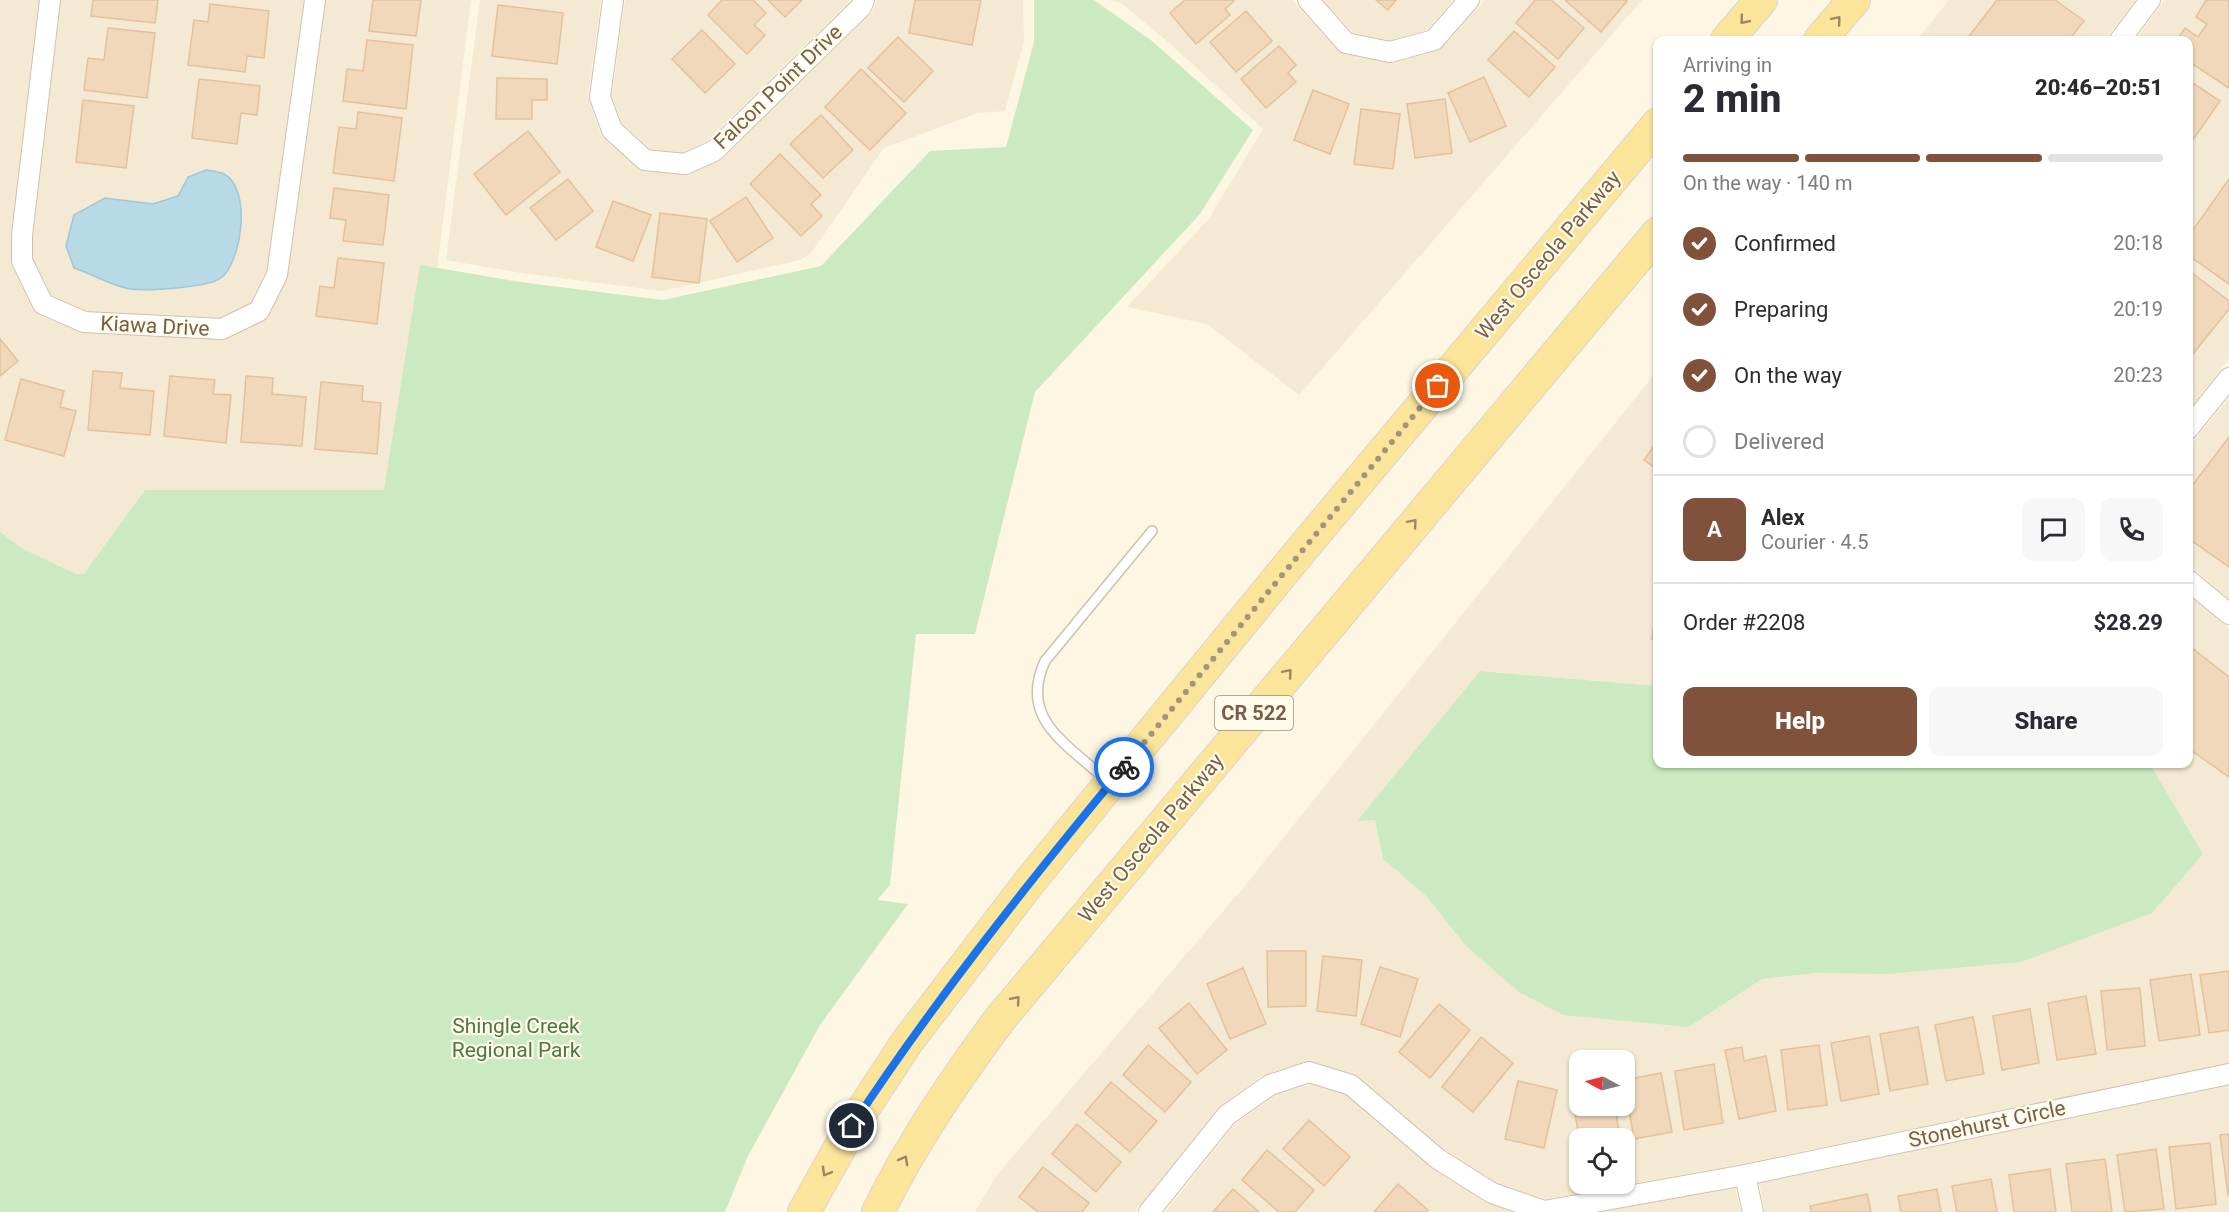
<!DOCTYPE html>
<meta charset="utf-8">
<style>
body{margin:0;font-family:Roboto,sans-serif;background:#f7f7f7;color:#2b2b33;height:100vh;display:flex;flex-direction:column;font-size:22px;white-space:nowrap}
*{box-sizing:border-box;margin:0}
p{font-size:20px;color:#7c7c81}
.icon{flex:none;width:33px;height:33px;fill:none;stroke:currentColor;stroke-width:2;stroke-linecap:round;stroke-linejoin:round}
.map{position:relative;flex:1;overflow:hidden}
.side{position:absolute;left:1653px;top:36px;width:540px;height:732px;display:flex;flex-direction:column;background:#fff;border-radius:12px;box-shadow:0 2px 4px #0004}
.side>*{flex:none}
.needle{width:39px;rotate:277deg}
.controls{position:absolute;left:1569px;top:1050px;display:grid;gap:12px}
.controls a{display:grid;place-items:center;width:66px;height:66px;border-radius:12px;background:#fff;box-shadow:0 2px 4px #0004;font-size:30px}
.pin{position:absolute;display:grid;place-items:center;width:51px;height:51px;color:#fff;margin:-26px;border:3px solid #fff;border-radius:50%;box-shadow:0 2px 6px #0007}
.courier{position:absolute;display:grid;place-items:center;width:60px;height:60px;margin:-30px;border:4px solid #1a73e8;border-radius:50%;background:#fff;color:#222;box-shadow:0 2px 8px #0007}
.overview em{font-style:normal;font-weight:800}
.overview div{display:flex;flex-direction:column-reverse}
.overview{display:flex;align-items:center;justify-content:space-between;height:102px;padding:0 30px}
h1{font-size:39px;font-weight:800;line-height:45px}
.bar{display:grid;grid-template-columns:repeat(4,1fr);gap:9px 6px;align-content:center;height:72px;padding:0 30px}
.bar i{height:8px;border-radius:4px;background:#e1e1e2}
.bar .current{background:#80523c}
.bar p{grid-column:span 4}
.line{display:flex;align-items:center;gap:15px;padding:0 30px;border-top:2px solid #e1e1e2}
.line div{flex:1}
.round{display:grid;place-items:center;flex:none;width:63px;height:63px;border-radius:12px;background:#f7f7f7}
ol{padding:0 30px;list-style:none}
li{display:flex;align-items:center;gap:18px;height:66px}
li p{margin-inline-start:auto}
li .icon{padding:6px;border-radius:50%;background:#80523c;color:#fff;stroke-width:4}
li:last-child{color:#7c7c81}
li i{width:33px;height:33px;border:3px solid #e1e1e2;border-radius:50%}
.cta{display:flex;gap:12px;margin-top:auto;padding:12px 30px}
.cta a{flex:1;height:69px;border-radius:12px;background:#80523c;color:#fff;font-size:24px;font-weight:800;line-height:69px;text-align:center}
.cta a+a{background:#f7f7f7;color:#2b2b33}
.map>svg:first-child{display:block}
.residential{fill:#f4e9d2;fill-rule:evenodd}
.green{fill:#cceac2}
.water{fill:#b8d9e6;stroke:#9ec7d8;stroke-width:1.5}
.building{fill:#f2d8bb;stroke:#e4c19b;stroke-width:1.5}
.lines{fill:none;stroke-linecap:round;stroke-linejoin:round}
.service-casing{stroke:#d0c1ad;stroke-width:12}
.minor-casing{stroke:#d0c1ad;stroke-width:22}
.primary-casing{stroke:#dbd5d0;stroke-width:34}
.service{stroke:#fff;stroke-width:9}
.minor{stroke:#fff;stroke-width:20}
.primary{stroke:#fbe59b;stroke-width:32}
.oneway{stroke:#9d8762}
.done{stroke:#a4947f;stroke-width:6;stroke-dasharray:0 10.8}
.route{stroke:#1a73e8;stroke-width:8}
.labels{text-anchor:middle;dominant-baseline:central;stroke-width:4.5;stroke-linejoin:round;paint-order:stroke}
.shield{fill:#fffaea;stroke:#9e8e79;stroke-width:1.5}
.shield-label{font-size:20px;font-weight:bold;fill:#755f49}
.street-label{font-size:21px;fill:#755f49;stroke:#fffaea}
.park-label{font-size:21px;fill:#4a7a41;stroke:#fffaea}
</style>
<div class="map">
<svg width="2229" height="1212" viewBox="0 0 2229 1212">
<rect width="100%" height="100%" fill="#fcf6e3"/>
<g class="residential">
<polygon points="0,0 471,0 409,491 0,1212"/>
<polygon points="480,0 601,0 588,96 600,133 637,167 684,174 719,161 872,12 877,0 1023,0 1024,41 1005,111 978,113 884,148 811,253 800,260 662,291 521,273 446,260"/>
<polygon points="625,0 851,0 706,142 683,153 651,149 622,124 612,96"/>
<polygon points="1111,0 1292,0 1336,49 1388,63 1444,46 1485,0 1642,0 1299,395 1207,324 1127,307 1208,220 1263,129 1174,47 1121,3"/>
<polygon points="1323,0 1453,0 1427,30 1390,41 1353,33"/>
<polygon points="1949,0 2136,0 2105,40 1917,40"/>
<polygon points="2165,0 2229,0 2229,358 2189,410 2188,40 2135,40"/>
<path d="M1657,371v315l-177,-15 -122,149h17l8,39 43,37 39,49 224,82 73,-48 56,-6 385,-119 -53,-90h38l1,-169 40,34v434l-487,101 -197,35 -48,-15 -52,-34 -86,-73 -46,-15h-9l-42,14 -45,33 -82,103h-160l21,-36 248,-289zM1580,1060h44v46h-44zM1580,1138h44v46h-44z"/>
<polygon points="2229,397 2229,600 2189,565 2188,448"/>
<polygon points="1310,1084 1345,1094 1429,1166 1485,1202 1515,1212 1165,1212 1236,1123 1276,1095"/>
<polygon points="2229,1085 2229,1212 1765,1212 1759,1183"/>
<polygon points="1735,1187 1741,1212 1598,1212"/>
</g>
<g class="green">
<polygon points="1034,0 1094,0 1152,41 1253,130 1200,214 1035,392 975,634 916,634 890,885 877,900 908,904 820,1025 748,1156 725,1212 0,1212 0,532 23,549 76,574 84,574 145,490 384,490 420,265 520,282 663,300 821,266 930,151 1006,147 1034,42"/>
<polygon points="1480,671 1657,686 1658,764 2150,764 2203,854 2152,913 2021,962 1888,974 1818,973 1762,979 1689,1027 1563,1015 1519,992 1465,945 1426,896 1383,859 1375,820 1357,821"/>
</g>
<path class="water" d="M206,170c5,1 13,1 18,4 28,15 18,87 -3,104 -14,10 -74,13 -91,11 -18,-3 -38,-15 -56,-21l-8,-22 8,-31 31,-17 48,6 25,-8 10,-19z"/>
<g class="building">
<polygon points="93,0 158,0 155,23 91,16"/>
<polygon points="373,0 421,0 416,36 369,31"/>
<polygon points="722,0 753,0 766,13 754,25 765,35 747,54 708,15"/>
<polygon points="768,0 802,0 785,17"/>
<polygon points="915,0 981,0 972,45 909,33"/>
<polygon points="1185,0 1233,0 1234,1 1225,9 1230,15 1196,44 1170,13"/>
<polygon points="1376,0 1396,0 1388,10"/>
<polygon points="1535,0 1551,0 1584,28 1558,59 1516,23"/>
<polygon points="1565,0 1625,0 1627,1 1601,32"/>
<polygon points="1997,0 2055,0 2084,21 2069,40 1966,40"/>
<polygon points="2206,0 2229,0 2229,88 2188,61 2188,40 2177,40 2185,28 2198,37 2207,24 2196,17"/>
<polygon points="210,4 269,11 264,58 247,56 245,72 188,65 194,20 208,22"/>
<polygon points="498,5 563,13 557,64 492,56"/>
<polygon points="1246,11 1272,41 1236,72 1210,42"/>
<polygon points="108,28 155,33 147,98 84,90 88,58 104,60"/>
<polygon points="702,30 735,64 705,93 672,59"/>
<polygon points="1514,31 1555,67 1529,97 1488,60"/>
<polygon points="898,37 933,71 904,102 868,68"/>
<polygon points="367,40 413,45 406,109 343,101 347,69 363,71"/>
<polygon points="1279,46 1296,65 1288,73 1296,82 1266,108 1241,79"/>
<polygon points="861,69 906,113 870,150 825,107"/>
<polygon points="1484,77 1506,126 1470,142 1448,93"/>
<polygon points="497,78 547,79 547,100 532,100 532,119 496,119"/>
<polygon points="199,79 260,86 257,115 241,113 237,144 192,138"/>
<polygon points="2188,80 2220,101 2188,147"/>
<polygon points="1313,90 1349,104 1330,154 1294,140"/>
<polygon points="1445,99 1452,153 1415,158 1407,104"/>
<polygon points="83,100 134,106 126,168 76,162"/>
<polygon points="1361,109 1400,114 1393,169 1354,164"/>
<polygon points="358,112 402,118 394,181 333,173 339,127 356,129"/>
<polygon points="821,115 853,150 823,178 790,144"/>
<polygon points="528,131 560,172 506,215 474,174"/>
<polygon points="780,154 821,195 811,204 822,216 801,236 750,184"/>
<polygon points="568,179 593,211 556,240 530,208"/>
<polygon points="2229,179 2229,284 2188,255 2188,237"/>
<polygon points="334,188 389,195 383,245 343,241 346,220 330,218"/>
<polygon points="746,197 773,238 737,262 710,221"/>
<polygon points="613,201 651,215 633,261 596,247"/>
<polygon points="660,213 707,219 699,283 652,277"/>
<polygon points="338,258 384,263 377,324 316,316 320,286 334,288"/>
<polygon points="2188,270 2229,301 2229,309 2188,360"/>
<polygon points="0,339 18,361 0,376"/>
<polygon points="93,371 122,373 120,388 154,391 150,435 88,430"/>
<polygon points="170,376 215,380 213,394 231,395 226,443 164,436"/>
<polygon points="246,376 273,378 272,394 306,397 302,446 241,442"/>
<polygon points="21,379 64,391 60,407 76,411 64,456 5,440"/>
<polygon points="321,382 363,386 362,401 381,403 377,454 315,449"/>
<polygon points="2229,437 2229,567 2188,538 2188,491"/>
<polygon points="1658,440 1658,470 1644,460"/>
<polygon points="1658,589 1658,639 1652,639"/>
<polygon points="2192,648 2229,677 2229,777 2188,748 2188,653"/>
<polygon points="1267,951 1306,951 1306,1006 1268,1007"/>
<polygon points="1323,956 1362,960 1356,1016 1317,1011"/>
<polygon points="1380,967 1418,979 1400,1037 1361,1024"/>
<polygon points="1243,968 1266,1024 1230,1039 1207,984"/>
<polygon points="2229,971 2229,1030 2209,1033 2200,975"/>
<polygon points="2191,974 2200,1035 2159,1041 2150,980"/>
<polygon points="2140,988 2145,1046 2107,1050 2101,991"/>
<polygon points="2086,996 2096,1054 2057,1060 2048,1003"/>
<polygon points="1189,1003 1227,1050 1197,1074 1159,1028"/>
<polygon points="1439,1004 1470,1030 1430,1078 1399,1052"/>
<polygon points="2030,1009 2039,1063 2002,1070 1993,1016"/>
<polygon points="1973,1017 1984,1074 1946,1081 1935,1025"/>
<polygon points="1918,1027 1928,1084 1890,1091 1880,1034"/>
<polygon points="1869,1036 1879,1094 1841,1101 1831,1043"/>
<polygon points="1481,1037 1513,1063 1473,1112 1442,1087"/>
<polygon points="1148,1045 1191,1082 1165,1112 1123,1075"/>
<polygon points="1819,1045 1827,1105 1788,1110 1781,1050"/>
<polygon points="1742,1047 1744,1061 1766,1056 1776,1111 1739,1119 1725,1050"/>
<polygon points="1714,1064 1723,1123 1684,1130 1675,1071"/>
<polygon points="1661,1073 1672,1132 1634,1139 1624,1080"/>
<polygon points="1518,1081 1557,1090 1544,1148 1505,1139"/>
<polygon points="1111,1082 1157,1121 1130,1152 1085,1113"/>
<polygon points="1580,1088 1580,1106 1615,1106 1620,1138 1580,1138 1580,1144 1571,1089"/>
<polygon points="1309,1120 1350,1157 1324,1186 1283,1149"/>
<polygon points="1077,1124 1121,1162 1096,1192 1052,1154"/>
<polygon points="2229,1134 2229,1195 2228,1195 2220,1135"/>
<polygon points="2210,1143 2216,1204 2176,1209 2169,1147"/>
<polygon points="2156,1149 2164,1209 2125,1212 2117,1155"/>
<polygon points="1267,1150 1314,1190 1295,1212 1279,1212 1242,1180"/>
<polygon points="2105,1159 2112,1212 2072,1212 2066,1164"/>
<polygon points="1043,1167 1089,1203 1082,1212 1038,1212 1019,1197"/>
<polygon points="2050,1169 2056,1212 2014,1212 2009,1175"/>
<polygon points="1991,1179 1997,1212 1957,1212 1952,1186"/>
<polygon points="1398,1184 1428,1210 1426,1212 1374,1212"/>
<polygon points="1233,1189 1259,1212 1213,1212"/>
<polygon points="1937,1189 1941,1212 1901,1212 1898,1196"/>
<polygon points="1867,1194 1871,1212 1811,1212 1810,1206"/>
</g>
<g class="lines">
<g class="service-casing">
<path id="service" d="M1106,780c-38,-36 -88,-60 -61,-119l107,-130"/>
</g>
<g class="minor-casing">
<g id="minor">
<polyline points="50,0 22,235 22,261 43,304 84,322 222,329 259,311 277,275 315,0"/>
<polyline points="613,0 600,97 612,130 645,160 685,164 714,151 861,7 864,0"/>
<polyline points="1308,0 1346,43 1390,52 1434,40 1469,0"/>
<polyline points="2120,40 2150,0"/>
<polyline points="2188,429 2229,378"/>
<polyline points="2188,580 2229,614"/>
<polyline points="1745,1175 1753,1212"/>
<polyline points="1149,1212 1227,1115 1270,1085 1309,1072 1351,1085 1438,1159 1492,1193 1544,1211 1745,1175 2229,1074"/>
</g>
</g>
<g class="primary-casing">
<g id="primary">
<polyline points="1727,40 1761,0"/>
<polyline points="1820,40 1854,0"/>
<polyline points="804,1212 852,1126 907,1042 1031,880 1303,548 1658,124"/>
<path d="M878,1212c34,-69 76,-131 122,-193l658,-786"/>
</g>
</g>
<use href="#service" class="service"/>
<use href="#minor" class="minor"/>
<use href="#primary" class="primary"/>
</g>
<defs><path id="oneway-chevron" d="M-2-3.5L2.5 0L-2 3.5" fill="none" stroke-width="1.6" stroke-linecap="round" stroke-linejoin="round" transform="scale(1.5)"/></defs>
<g class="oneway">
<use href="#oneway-chevron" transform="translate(1744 20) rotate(130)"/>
<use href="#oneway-chevron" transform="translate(1837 20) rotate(-50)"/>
<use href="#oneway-chevron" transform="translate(1413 523) rotate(-50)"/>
<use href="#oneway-chevron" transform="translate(1288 673) rotate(-50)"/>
<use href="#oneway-chevron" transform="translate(1016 1000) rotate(-50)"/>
<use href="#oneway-chevron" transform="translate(904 1160) rotate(-61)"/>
<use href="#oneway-chevron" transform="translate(826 1172) rotate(120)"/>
</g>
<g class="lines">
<polyline class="done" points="1124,767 1438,386"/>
<path class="route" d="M852,1126c83,-126 176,-243 272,-359"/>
</g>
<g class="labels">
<rect class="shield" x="1215" y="696" width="78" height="34" rx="4.5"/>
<g class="shield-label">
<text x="1254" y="713">CR 522</text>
</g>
<g class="street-label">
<text transform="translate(778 87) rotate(-44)">Falcon Point Drive</text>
<text transform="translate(1548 255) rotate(-50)">West Osceola Parkway</text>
<text transform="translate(155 326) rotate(3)">Kiawa Drive</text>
<text transform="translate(1151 838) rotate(-50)">West Osceola Parkway</text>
<text transform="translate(1987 1124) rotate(-12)">Stonehurst Circle</text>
</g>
<g class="park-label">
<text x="516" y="1026">Shingle Creek<tspan x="516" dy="24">Regional Park</tspan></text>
</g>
</g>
</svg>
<div class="controls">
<a><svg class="needle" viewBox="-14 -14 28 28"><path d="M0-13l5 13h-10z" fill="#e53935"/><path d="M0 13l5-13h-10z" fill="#7c7c81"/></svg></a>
<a><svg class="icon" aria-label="locate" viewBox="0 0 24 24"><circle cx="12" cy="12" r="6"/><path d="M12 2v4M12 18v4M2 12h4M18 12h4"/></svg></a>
</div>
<div class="pin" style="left:1438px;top:386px;background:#ea580c"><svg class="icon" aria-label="bag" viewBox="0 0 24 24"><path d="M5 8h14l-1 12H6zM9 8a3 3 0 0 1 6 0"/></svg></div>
<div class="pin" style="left:852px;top:1126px;background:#1f2937"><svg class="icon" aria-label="home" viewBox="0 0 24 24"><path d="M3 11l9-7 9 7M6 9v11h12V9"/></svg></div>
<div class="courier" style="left:1124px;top:767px"><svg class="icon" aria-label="bike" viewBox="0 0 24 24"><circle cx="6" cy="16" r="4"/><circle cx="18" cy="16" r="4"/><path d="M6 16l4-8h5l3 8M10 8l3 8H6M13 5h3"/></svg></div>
<section class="side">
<div class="overview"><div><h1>2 min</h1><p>Arriving in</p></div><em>20:46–20:51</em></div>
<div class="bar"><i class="current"></i><i class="current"></i><i class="current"></i><i></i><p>On the way · 140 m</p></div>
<ol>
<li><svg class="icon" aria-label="check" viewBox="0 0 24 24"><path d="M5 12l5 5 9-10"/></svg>Confirmed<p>20:18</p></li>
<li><svg class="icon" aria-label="check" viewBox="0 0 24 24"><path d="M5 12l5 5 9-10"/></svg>Preparing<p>20:19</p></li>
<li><svg class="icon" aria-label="check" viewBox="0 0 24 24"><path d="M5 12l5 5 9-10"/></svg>On the way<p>20:23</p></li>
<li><i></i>Delivered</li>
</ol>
<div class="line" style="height:108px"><b class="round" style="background:#80523c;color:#fff">A</b><div><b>Alex</b><p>Courier · 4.5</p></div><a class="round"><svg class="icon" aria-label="chat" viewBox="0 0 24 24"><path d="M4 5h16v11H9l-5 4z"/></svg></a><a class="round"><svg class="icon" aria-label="phone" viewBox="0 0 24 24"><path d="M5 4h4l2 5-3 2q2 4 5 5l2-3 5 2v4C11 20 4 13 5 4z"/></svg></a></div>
<div class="line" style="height:78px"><div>Order #2208</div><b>$28.29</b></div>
<div class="cta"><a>Help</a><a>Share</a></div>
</section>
</div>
